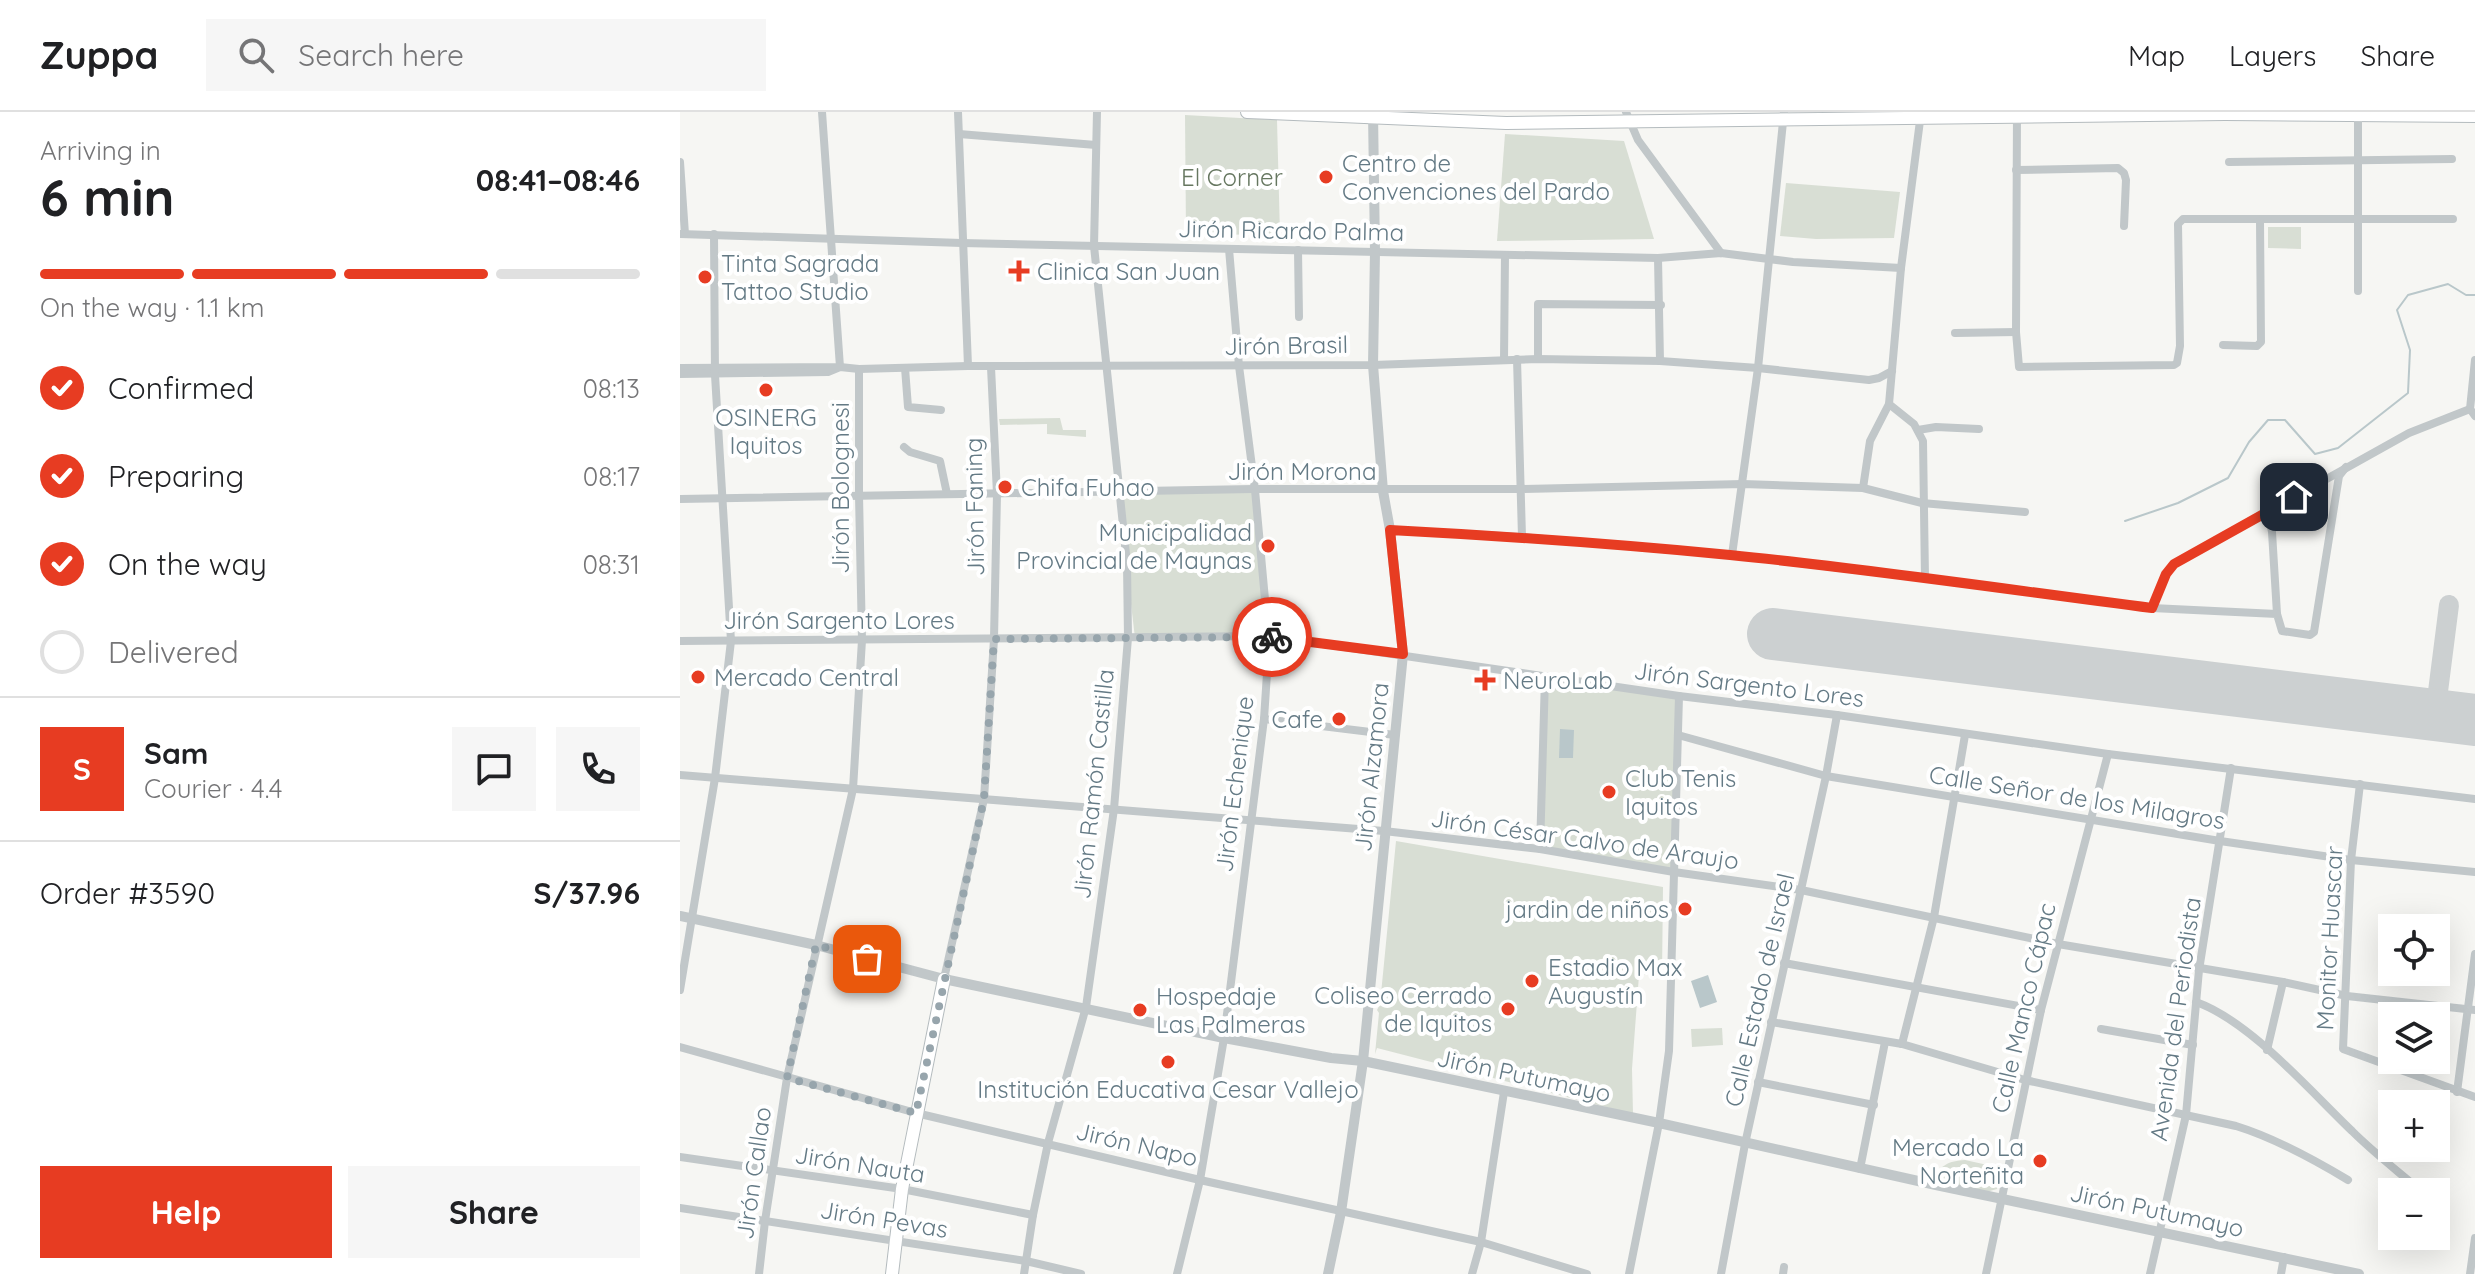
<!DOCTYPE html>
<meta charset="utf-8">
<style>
body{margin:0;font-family:Quicksand,sans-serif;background:#f6f6f6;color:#202124;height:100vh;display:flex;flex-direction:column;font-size:30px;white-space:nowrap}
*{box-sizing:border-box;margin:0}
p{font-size:26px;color:#757577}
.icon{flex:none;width:44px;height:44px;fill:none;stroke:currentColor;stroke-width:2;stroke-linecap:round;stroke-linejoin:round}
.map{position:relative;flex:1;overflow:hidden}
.sheet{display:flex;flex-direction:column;background:#fff;width:680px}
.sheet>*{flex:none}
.tools{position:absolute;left:1698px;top:802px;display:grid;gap:16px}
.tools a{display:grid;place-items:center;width:72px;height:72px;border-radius:0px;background:#fff;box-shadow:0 8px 32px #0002;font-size:40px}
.pin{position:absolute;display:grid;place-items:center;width:68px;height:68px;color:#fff;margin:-34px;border-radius:16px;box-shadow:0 4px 12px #0006}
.courier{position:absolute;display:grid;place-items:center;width:80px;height:80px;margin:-40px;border:6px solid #e73c22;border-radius:50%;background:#fff;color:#222;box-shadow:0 2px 10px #0007}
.overview em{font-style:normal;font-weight:700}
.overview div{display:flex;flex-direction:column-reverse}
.overview{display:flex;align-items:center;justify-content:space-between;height:136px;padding:0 40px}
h1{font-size:52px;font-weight:700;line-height:60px}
.bar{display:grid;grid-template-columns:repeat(4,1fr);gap:12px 8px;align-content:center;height:96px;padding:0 40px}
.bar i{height:10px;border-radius:6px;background:#e0e0e0}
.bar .active{background:#e73c22}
.bar p{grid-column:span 4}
.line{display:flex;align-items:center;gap:20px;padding:0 40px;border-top:2px solid #e0e0e0}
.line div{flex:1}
.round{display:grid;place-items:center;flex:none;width:84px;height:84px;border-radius:0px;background:#f6f6f6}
ol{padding:0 40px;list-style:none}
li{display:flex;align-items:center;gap:24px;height:88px}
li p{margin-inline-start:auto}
li .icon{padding:8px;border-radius:50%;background:#e73c22;color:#fff;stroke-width:4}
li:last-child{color:#757577}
li i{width:44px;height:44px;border:4px solid #e0e0e0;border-radius:50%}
.primary-button{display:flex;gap:16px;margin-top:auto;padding:16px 40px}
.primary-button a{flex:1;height:92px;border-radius:0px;background:#e73c22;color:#fff;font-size:32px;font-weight:700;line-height:92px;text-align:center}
.primary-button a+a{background:#f6f6f6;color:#202124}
header{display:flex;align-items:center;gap:48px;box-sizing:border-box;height:112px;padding:0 40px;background:#fff;border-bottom:2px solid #e0e0e0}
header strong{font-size:38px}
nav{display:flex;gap:44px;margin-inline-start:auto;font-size:28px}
.search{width:560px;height:72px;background:#f6f6f6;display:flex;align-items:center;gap:20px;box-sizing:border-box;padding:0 28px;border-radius:0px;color:#757577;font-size:30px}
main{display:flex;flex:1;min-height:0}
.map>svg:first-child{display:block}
.green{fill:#d8ded4}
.water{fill:#b9c7ca}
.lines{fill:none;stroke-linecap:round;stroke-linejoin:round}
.stream{stroke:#b9c7ca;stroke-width:2}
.taxiway{stroke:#ccd0d1;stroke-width:20}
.runway{stroke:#ccd0d1;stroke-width:52}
.secondary-casing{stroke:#b4bbbe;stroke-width:14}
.minor{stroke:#c1c7c9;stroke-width:8}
.tertiary{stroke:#c1c7c9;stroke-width:10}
.secondary{stroke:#fff;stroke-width:12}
.done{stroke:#97a5ac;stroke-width:8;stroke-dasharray:0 14.4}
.route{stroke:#e73c22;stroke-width:10}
.poi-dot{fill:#e73c22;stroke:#fff;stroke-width:3}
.labels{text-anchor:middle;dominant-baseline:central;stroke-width:8;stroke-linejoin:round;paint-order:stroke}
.poi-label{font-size:24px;fill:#647a85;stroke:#fff;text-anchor:start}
.park-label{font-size:24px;fill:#667760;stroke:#fff}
.street-label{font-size:24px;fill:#647a85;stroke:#fff}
</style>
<header>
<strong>Zuppa</strong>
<div class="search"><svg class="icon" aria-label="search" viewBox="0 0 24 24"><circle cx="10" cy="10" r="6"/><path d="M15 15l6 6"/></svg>Search here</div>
<nav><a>Map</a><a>Layers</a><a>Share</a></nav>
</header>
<main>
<section class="sheet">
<div class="overview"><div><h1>6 min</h1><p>Arriving in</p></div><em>08:41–08:46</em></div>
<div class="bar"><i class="active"></i><i class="active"></i><i class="active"></i><i></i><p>On the way · 1.1 km</p></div>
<ol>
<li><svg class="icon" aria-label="check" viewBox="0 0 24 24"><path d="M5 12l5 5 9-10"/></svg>Confirmed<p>08:13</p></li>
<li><svg class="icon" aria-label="check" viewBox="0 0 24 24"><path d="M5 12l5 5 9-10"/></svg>Preparing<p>08:17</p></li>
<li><svg class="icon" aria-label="check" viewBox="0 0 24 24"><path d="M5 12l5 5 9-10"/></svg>On the way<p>08:31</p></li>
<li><i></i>Delivered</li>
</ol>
<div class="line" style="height:144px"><b class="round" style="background:#e73c22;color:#fff">S</b><div><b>Sam</b><p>Courier · 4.4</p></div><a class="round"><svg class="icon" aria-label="chat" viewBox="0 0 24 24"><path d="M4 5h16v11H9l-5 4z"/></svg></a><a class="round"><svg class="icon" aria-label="phone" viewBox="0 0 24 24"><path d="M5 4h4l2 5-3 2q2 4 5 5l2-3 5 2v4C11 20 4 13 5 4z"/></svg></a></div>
<div class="line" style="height:104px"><div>Order #3590</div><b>S/37.96</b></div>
<div class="primary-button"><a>Help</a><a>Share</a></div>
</section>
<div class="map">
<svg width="1795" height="1162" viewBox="0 0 1795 1162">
<rect width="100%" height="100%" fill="#f6f6f3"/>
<g class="green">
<polygon points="505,3 597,8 600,123 506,122"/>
<polygon points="825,22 944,29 974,127 817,129"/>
<polygon points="1106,71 1220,80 1214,126 1136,127 1100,124"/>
<polygon points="1588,115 1621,115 1621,137 1588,136"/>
<polygon points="380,306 383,318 406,318 406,325 367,322 367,312 320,313 319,307"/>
<polygon points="575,378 588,524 455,526 438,380"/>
<polygon points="865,565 999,584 994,760 860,737"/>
<polygon points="716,729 983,775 982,863 959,863 952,957 953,1002 697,936 695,942 699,901 697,898 700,892"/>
<polygon points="1042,916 1043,933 1012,935 1011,917"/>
<path d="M1285,1048l36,8 -4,21 -11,3 -53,-11c6,-16 16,-20 32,-21z"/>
</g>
<g class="water">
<polygon points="880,617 894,618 893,646 879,646"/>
<polygon points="1028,863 1037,890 1020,896 1011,869"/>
</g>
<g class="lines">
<polyline class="stream" points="1445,409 1498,391 1548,366 1569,330 1588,308 1605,308 1635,342 1658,336 1728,281 1730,238 1717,198 1728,183 1768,172 1786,183 1795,183"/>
<polyline class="taxiway" points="1755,603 1769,493"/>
<polyline class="runway" points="1093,522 1795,608"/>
<g class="secondary-casing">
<g id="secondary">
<polyline points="567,0 826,11 1545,2 1795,4"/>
<polyline points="212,1162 222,1077 264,867"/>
</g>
</g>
<g class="minor">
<polyline points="278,0 288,254"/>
<polyline points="946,0 958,28 1041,141"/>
<polyline points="1241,1 1221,156 1209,292 1234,312 1243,329 1245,466"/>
<polyline points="1337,1 1336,220 1339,255 1494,253 1497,251 1500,234 1498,112 1503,107 1773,107"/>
<polyline points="279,22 416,33"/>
<polyline points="0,50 5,122"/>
<polyline points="1549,50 1772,47"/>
<polyline points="1336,58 1438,56 1444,61 1446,68 1444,114"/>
<polyline points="0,122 282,131 978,146 1041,141 1113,150 1221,156"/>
<polyline points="618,138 619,205"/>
<polyline points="978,146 980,249"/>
<polyline points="1678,179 1678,1"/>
<polyline points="1275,221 1336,220"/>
<polyline points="1543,233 1577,234 1581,230 1580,109"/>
<polyline points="837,247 842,425"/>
<polyline points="858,247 858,192 981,193"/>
<polyline points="824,248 825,143"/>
<polyline points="1795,248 1790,297 1795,304"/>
<polyline points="0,256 160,255 142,0"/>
<polyline points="225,256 228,295 261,298"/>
<polyline points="0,262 148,260 160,255 179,257 288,254 693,253 858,247 980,249 1078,256 1189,268 1199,266 1212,259"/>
<polyline points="1238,318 1256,315 1299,317"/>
<polyline points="224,335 230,340 260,349 267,382"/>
<polyline points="1183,376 1190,329 1209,292"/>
<polyline points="0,387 573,377 840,377 1063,372 1183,376 1242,391 1345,400"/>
<polyline points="1588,399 1592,420 1597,502"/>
<polyline points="710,418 842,425 1052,443 1245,466 1472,496 1597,502 1602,519 1630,523 1634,520 1659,364 1666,355"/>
<polyline points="1052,443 1078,256 1104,0"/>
<polyline points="1472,496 1486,462 1494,452 1729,321 1790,297"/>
<polyline points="0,529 588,524 999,584 1157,603 1428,642 1795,687"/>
<polyline points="584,607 715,623"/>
<polyline points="998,623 1146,664 1540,729 1671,748 1795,760"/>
<polyline points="0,663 704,719 860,737 994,760 1121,778 1378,832 1603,870 1667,884 1795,898"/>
<polyline points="1680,672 1671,748 1663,937 1795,985"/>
<polyline points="860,737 865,565"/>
<polyline points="1104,851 1361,898"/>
<polyline points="264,867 304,687 314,527 317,382 311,255"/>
<polyline points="0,878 35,666 51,529 35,263 34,122"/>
<path d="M1516,890c54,19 114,89 156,129 22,22 47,41 70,61"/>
<path d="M1091,910l131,22 123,36 211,46c39,12 77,33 112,54"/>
<polyline points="1421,917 1513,933"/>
<polyline points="1222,932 1254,805 1285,623"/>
<polyline points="0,935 236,1001 520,1068 801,1130 907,1162"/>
<polyline points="1587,938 1603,870"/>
<polyline points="1078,970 1194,993"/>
<polyline points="1777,980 1795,842"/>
<polyline points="0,1045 222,1077 353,1103"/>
<polyline points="1180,1057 1205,930"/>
<polyline points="0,1096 346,1149 401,1162"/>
<polyline points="79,1162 85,1109 107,966 173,677 182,528 179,383 179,257"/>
<polyline points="344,1162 353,1103 368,1031 406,895 434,697 448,526 447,452 414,134 417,0"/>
<polyline points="497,1162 520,1068 544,926 584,607 589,531 575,378 559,254 549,137"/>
<polyline points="792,1162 801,1130 824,980"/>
<polyline points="949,1162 979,1011 989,939 999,584"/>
<polyline points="1041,1162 1065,1032 1146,664 1157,603"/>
<polyline points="1103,1162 1104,1155"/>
<polyline points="1306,1162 1361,898 1428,642"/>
<polyline points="1470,1162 1506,1003 1519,858 1551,656"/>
<polyline points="1601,1162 1604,1145"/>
<polyline points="1790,1162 1795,1126"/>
</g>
<g class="tertiary">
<polyline points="0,804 136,833 264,867 544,926 651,946 683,949 979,1011 1256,1073 1679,1162"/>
<polyline points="648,1162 661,1100 683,949 723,542 710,418 703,379 693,253 695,140 693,0"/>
</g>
<use href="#secondary" class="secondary"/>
</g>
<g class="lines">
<polyline class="done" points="187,847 136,833 107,966 236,1001 304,687 314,527 592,525"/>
<path class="route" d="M592,525l131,17 -13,-124c114,6 227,14 340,25 141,14 281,35 422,53l14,-34 8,-10 120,-67"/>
</g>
<g class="poi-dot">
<circle cx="646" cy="65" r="8"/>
<path d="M335 147h8v8h8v8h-8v8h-8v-8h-8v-8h8z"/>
<circle cx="25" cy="165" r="8"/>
<circle cx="86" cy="278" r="8"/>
<circle cx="325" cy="375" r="8"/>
<circle cx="588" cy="434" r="8"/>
<circle cx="18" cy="565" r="8"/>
<path d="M801 556h8v8h8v8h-8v8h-8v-8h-8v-8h8z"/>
<circle cx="659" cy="607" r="8"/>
<circle cx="929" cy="680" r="8"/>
<circle cx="1005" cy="797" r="8"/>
<circle cx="852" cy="869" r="8"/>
<circle cx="828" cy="897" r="8"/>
<circle cx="460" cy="898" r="8"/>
<circle cx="488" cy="950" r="8"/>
<circle cx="1360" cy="1049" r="8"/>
</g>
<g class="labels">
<g class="poi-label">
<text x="662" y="51">Centro de<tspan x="662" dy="28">Convenciones del Pardo</tspan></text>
<text x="41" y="151">Tinta Sagrada<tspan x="41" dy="28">Tattoo Studio</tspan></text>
<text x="357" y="159">Clinica San Juan</text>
<text x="86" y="305" text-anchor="middle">OSINERG<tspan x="86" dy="28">Iquitos</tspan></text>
<text x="341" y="375">Chifa Fuhao</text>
<text x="572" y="420" text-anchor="end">Municipalidad<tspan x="572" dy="28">Provincial de Maynas</tspan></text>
<text x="34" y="565">Mercado Central</text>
<text x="823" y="568">NeuroLab</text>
<text x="643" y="607" text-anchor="end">Cafe</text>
<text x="945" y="666">Club Tenis<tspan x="945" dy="28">Iquitos</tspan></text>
<text x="989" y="797" text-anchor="end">jardin de niños</text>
<text x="868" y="855">Estadio Max<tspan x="868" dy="28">Augustín</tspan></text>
<text x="812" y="883" text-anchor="end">Coliseo Cerrado<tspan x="812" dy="28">de Iquitos</tspan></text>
<text x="476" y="884">Hospedaje<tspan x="476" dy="28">Las Palmeras</tspan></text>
<text x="488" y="977" text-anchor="middle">Institución Educativa Cesar Vallejo</text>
<text x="1344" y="1035" text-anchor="end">Mercado La<tspan x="1344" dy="28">Norteñita</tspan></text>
</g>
<g class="park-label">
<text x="552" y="65">El Corner</text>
</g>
<g class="street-label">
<text transform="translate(611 118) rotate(1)">Jirón Ricardo Palma</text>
<text transform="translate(606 233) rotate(-1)">Jirón Brasil</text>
<text x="622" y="359">Jirón Morona</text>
<text transform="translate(160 376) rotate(-90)">Jirón Bolognesi</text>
<text transform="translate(294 395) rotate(-91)">Jirón Faning</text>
<text x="159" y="508">Jirón Sargento Lores</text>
<text transform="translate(1069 572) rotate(7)">Jirón Sargento Lores</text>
<text transform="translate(691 655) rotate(-84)">Jirón Alzamora</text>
<text transform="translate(413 672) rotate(-84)">Jirón Ramón Castilla</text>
<text transform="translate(554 672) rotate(-83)">Jirón Echenique</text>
<text transform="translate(1397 685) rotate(9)">Calle Señor de los Milagros</text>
<text transform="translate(905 727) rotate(8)">Jirón César Calvo de Araujo</text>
<text transform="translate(1649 826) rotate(-87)">Monitor Huascar</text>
<text transform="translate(1079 878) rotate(-77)">Calle Estado de Israel</text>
<text transform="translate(1343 896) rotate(-77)">Calle Manco Cápac</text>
<text transform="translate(1495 907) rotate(-82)">Avenida del Periodista</text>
<text transform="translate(844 963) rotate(12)">Jirón Putumayo</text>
<text transform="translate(457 1032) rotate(13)">Jirón Napo</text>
<text transform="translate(180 1052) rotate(9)">Jirón Nauta</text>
<text transform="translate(73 1061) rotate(-82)">Jirón Callao</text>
<text transform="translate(1477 1098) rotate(12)">Jirón Putumayo</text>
<text transform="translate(204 1107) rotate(9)">Jirón Pevas</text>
</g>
</g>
</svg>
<div class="tools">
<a><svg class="icon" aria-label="locate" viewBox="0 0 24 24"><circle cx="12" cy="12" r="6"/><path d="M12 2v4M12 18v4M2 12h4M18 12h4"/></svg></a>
<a><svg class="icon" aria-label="layers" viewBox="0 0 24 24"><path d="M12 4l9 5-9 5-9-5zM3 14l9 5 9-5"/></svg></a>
<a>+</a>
<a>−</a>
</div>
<div class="pin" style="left:187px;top:847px;background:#ea580c"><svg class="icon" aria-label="bag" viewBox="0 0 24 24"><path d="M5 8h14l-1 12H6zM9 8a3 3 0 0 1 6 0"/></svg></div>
<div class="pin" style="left:1614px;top:385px;background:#1f2937"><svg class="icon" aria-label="home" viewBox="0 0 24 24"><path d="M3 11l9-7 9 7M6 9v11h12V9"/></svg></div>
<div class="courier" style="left:592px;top:525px"><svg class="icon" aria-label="bike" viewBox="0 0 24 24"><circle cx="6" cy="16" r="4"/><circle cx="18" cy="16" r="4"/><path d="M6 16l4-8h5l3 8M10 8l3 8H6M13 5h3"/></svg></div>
</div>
</main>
